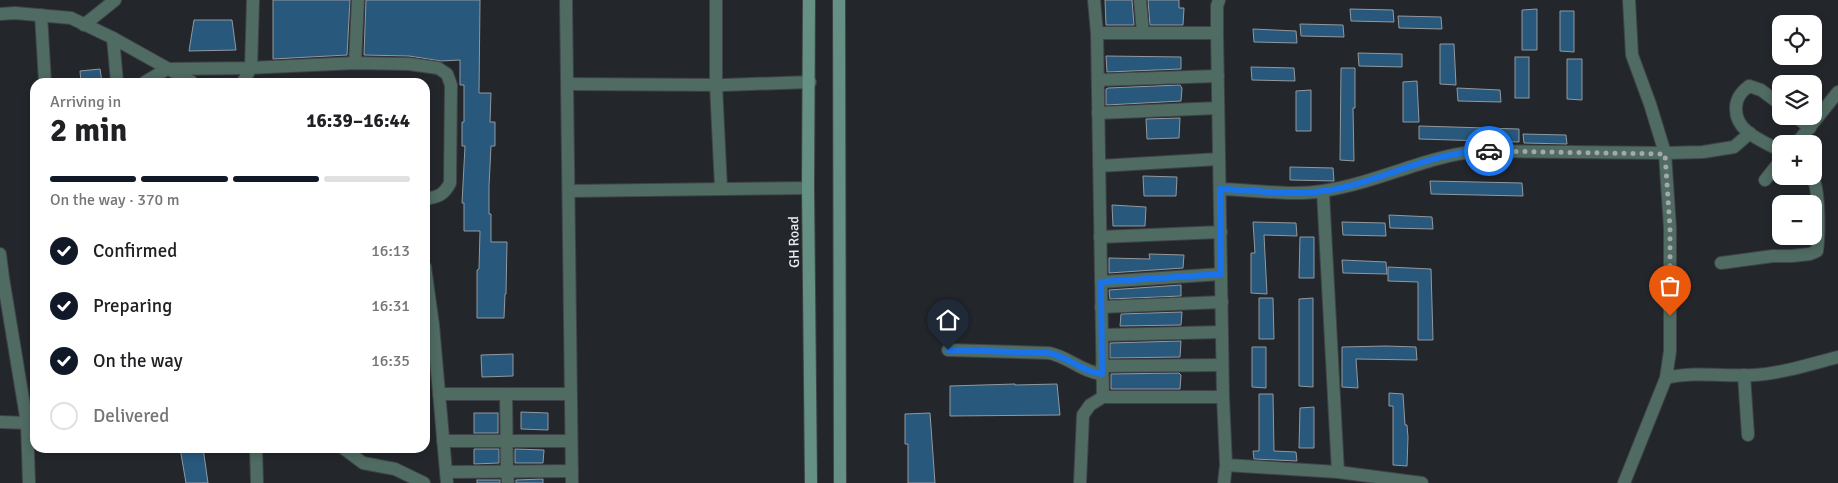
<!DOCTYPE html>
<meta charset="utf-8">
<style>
body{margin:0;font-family:Signika,sans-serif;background:#f2f2f2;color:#202124;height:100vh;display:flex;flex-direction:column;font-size:19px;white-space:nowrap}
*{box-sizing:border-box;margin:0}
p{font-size:16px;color:#757577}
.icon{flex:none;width:28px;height:28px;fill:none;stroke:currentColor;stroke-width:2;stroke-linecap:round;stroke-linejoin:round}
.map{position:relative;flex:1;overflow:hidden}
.sheet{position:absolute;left:30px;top:78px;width:400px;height:375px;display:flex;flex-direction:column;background:#fff;border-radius:15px;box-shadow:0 2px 8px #0003}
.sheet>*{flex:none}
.controls{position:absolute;left:1772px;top:15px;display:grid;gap:10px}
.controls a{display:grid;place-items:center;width:50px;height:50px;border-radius:10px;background:#fff;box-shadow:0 2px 8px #0003;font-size:25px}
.pin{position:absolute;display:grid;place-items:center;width:42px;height:42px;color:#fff;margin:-51px -21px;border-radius:50% 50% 50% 0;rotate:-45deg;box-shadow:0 0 5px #0007}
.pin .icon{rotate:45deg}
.courier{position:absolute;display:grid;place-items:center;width:50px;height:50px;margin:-25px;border:4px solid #1a73e8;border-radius:50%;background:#fff;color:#222;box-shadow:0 1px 6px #0007}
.summary em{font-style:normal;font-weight:700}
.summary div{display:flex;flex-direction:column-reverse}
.summary{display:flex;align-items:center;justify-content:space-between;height:85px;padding:0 20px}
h1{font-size:32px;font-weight:700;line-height:38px}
.bar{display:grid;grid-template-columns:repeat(4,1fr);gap:8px 5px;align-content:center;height:60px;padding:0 20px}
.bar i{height:6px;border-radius:4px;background:#e0e0e0}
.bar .active{background:#111827}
.bar p{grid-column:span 4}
ol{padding:0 20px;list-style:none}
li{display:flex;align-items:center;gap:15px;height:55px}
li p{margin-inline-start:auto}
li .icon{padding:5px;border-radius:50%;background:#111827;color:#fff;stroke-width:4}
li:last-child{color:#757577}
li i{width:28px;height:28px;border:2px solid #e0e0e0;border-radius:50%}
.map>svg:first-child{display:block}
.building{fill:#29587d;stroke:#92989d}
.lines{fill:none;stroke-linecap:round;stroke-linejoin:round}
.minor-casing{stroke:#3f4347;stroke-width:14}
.secondary-casing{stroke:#3f4347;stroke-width:14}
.minor{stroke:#4f6b62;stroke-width:12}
.secondary{stroke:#649183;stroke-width:12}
.done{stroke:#a4a7ab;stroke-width:5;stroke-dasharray:0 9}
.route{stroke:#1a73e8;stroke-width:6}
.labels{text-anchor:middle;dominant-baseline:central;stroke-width:4;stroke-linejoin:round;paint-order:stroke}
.street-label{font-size:14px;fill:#e9ecef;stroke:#23272c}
</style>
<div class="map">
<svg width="1838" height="483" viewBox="0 0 1838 483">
<rect width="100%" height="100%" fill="#23272c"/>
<g class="building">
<polygon points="273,0 350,0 347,55 273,59"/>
<polygon points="366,0 480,0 479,93 491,93 490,122 495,122 495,146 491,146 489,186 489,214 491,214 491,242 507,242 506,294 505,294 504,318 477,318 477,270 479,269 480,231 464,231 464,203 462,203 465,146 462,146 462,122 464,122 464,85 460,85 460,60 441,61 409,56 364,55"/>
<polygon points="1105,0 1132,0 1134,25 1106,25"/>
<polygon points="1148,0 1179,0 1179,8 1184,8 1183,25 1150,25"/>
<polygon points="1350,9 1393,10 1394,22 1351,21"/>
<polygon points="1537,9 1537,50 1522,50 1522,10"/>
<polygon points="1560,11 1574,11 1574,52 1560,51"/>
<polygon points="1398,16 1441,17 1442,29 1399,28"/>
<polygon points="194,20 232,20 236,50 189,51"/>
<polygon points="1300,24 1343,25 1344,37 1301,36"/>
<polygon points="1253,29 1296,31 1297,43 1254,42"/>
<polygon points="1440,44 1454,44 1456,85 1440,84"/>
<polygon points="1358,53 1402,54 1402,67 1359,66"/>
<polygon points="1106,56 1181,57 1181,69 1107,72"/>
<rect x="1515" y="57" width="14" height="41"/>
<polygon points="1567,59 1582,59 1582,100 1567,99"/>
<polygon points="1251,67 1294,68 1295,81 1252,80"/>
<polygon points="1341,68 1355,68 1355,108 1353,108 1354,161 1340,160"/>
<polygon points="100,69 102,82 81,82 80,71"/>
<polygon points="1417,81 1419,122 1403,122 1403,82"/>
<polygon points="1180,85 1182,88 1181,101 1106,105 1106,89 1108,88"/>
<polygon points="1457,88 1500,90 1501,102 1458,101"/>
<polygon points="1311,90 1311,131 1296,131 1296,91"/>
<polygon points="1180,118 1179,138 1147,139 1146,119"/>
<polygon points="1419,126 1519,129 1519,142 1419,139"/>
<polygon points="1523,134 1566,135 1567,144 1524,143"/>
<polygon points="1290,167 1333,168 1334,181 1290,180"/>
<polygon points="1143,176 1177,177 1176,196 1144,196"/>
<polygon points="1430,181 1522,183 1523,196 1431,194"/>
<polygon points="1112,205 1146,207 1145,226 1113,226"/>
<polygon points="1389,215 1432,217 1433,229 1390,228"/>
<polygon points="1253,222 1296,223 1297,236 1264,235 1267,294 1251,293 1251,253 1255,253"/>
<polygon points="1342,222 1385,223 1386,236 1343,235"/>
<polygon points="1300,237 1314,237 1314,278 1299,278"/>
<polygon points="1149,254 1184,255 1183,268 1109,273 1109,258 1150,259"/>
<polygon points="1342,260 1386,262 1387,274 1343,273"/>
<polygon points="1388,267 1431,269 1433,340 1418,340 1418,282 1388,281"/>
<polygon points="1181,285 1181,296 1110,299 1109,290"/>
<polygon points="1259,298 1273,298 1274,339 1259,339"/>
<polygon points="1313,298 1313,387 1299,386 1299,299"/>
<polygon points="1182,312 1181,325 1120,326 1121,314"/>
<polygon points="1181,341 1180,357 1110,358 1110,343"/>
<polygon points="1386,346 1416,347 1417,360 1356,359 1358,388 1342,387 1342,347"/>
<polygon points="1252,347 1266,347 1266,388 1252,387"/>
<polygon points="513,354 513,376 482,377 481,355"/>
<polygon points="1179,373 1181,375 1180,389 1111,389 1111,374"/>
<polygon points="1015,384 1015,385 1057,384 1060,415 950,416 950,386"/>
<polygon points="1389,393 1403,394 1405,425 1407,425 1408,437 1407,466 1393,465 1393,406 1389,406"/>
<polygon points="1259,394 1273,394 1274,451 1296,452 1297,461 1254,459 1253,451 1259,451"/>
<polygon points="1314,407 1314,448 1299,448 1300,408"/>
<polygon points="521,412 548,413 548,430 521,429"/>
<rect x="474" y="413" width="24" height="20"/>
<polygon points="930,413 935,483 908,483 908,444 905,444 905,414"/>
<polygon points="180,448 203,448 208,483 186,483"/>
<polygon points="474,449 499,449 499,463 474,464"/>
<polygon points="515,449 544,450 543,463 515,463"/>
<polygon points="543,479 543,483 516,483 516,480"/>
<rect x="477" y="480" width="23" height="3"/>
</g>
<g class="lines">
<g class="minor-casing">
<g id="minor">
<polyline points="566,0 572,483"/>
<polyline points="716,0 716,85 721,188"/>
<polyline points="1094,0 1097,33 1103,397 1223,397"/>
<polyline points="1140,0 1143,33"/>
<polyline points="1219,0 1217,6 1217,33 1223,397 1226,465 1224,483"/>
<polyline points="0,14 15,13 71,18 113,38 192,82"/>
<polyline points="41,15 45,82"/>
<polyline points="84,25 115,0"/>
<polyline points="1097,33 1217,33"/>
<polyline points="113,38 117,82"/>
<polyline points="355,63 358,0"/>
<polyline points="1098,80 1218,76"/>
<path d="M145,82l22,-13 84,-1 104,-5 54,1 29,4 9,6 4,11 -1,98c-6,12 -12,14 -25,16"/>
<polyline points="243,82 251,68 253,0"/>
<polyline points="568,84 724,85 810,82"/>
<path d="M1781,105l-20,-15 -12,-4c-8,6 -13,12 -13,22 -1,24 27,33 45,43"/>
<polyline points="1098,113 1218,108"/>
<polyline points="1795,116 1810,128"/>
<polyline points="1796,144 1838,92"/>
<polyline points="1099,166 1219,159"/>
<polyline points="1765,180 1781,160"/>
<path d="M1220,189c31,1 74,7 103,2 54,-8 102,-35 156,-40l186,2 38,-1 31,-5 16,-14"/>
<polyline points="569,191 808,188"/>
<polyline points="1323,192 1338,472"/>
<polyline points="1100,237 1221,232"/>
<polyline points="0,254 3,278 27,423 29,483"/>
<path d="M1721,263l52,-7h19l18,-2 7,-3c2,-15 3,-62 -5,-75"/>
<polyline points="425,267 433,325 447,483"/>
<polyline points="1101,282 1221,274"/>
<polyline points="1101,307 1222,302"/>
<polyline points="1102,335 1222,332"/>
<path d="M948,350l101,3c20,4 33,19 53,21"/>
<polyline points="1102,366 1222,365"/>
<polyline points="1744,375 1748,435"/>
<path d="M1666,378c29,-7 59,-1 89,-3 29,-2 55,-11 83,-18"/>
<polyline points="439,394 571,394"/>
<polyline points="506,394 507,472 508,483"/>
<polyline points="0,422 27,423"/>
<polyline points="443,441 571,441"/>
<polyline points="256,448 257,483"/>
<polyline points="343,448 363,463 395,469 424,483"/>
<polyline points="1226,465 1338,472 1422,483"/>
<polyline points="446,472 572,471"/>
<polyline points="1080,483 1083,415 1090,405 1103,397"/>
<polyline points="1624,483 1666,378 1670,351 1670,228 1665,153 1650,104 1632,55 1629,0"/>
</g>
</g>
<g class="secondary-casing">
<g id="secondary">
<polyline points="809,0 808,188 811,483"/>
<polyline points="839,0 840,483"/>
</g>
</g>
<use href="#minor" class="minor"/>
<use href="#secondary" class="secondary"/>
</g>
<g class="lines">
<polyline class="done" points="1489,151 1665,154 1670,228 1670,316"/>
<path class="route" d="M948,350l101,3c20,4 33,19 53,21l-1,-92 120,-8 -1,-85c32,1 72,7 103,2 56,-7 108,-41 166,-40"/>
</g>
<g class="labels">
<g class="street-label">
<text transform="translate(794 242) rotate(-91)">GH Road</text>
</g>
</g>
</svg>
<div class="controls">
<a><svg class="icon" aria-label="locate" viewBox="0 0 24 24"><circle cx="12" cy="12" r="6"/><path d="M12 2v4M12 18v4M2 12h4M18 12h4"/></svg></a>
<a><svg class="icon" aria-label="layers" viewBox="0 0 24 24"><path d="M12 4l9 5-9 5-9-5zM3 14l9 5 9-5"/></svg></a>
<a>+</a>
<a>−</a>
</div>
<div class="pin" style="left:1670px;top:316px;background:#ea580c"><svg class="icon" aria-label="bag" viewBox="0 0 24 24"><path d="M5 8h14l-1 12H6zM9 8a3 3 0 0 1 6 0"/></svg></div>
<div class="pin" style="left:948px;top:350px;background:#1f2937"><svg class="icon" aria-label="home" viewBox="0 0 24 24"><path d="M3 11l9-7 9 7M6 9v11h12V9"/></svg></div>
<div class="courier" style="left:1489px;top:151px"><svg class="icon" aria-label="car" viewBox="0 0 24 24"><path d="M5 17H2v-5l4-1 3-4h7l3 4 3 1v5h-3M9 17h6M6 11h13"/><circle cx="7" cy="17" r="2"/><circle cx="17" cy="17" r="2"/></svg></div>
<section class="sheet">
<div class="summary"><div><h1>2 min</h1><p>Arriving in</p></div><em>16:39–16:44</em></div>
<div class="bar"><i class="active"></i><i class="active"></i><i class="active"></i><i></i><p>On the way · 370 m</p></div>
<ol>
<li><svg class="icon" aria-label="check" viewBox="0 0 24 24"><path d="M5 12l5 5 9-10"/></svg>Confirmed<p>16:13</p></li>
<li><svg class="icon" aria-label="check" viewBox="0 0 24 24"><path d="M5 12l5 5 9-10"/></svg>Preparing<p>16:31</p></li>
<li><svg class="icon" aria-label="check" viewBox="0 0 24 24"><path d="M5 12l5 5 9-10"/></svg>On the way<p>16:35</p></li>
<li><i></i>Delivered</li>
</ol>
</section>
</div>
